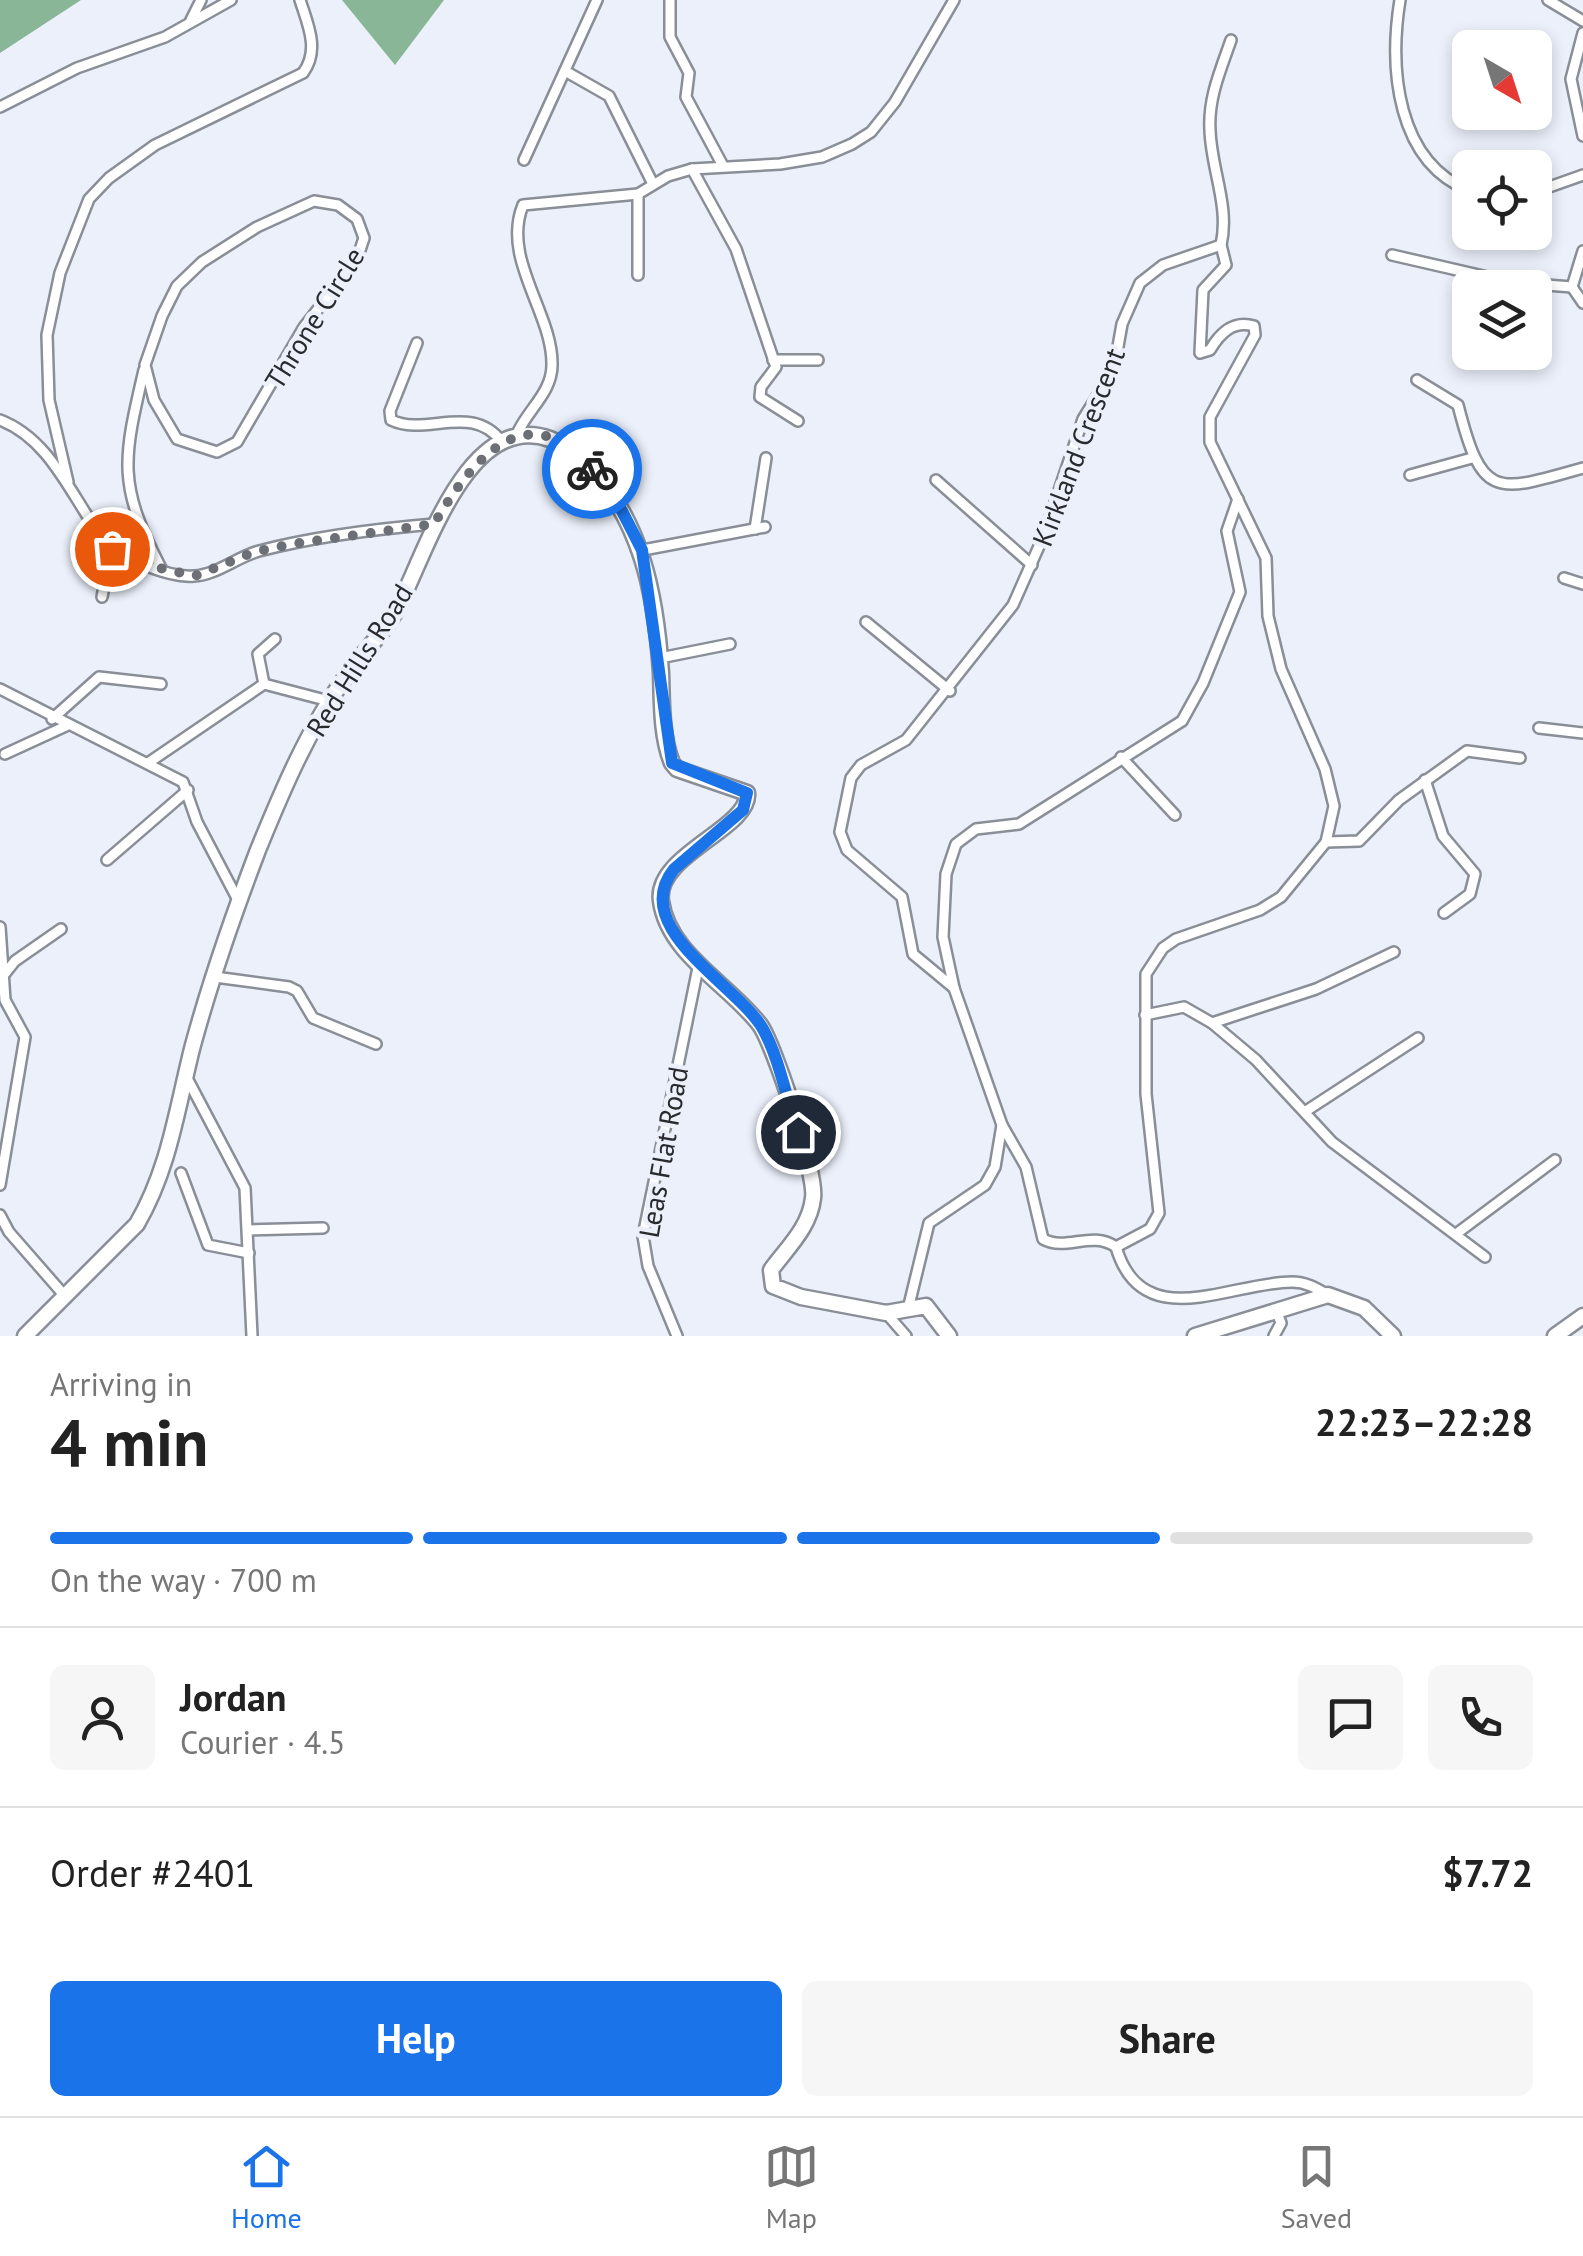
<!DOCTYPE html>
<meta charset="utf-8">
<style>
body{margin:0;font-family:"PT Sans",sans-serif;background:#f6f6f6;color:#222;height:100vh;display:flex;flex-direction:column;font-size:38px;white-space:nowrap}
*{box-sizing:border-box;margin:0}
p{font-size:32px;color:#767676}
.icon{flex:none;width:55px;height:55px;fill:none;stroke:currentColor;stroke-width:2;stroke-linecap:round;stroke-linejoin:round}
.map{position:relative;height:1336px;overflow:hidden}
.side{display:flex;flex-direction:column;background:#fff;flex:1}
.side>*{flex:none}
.needle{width:65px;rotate:141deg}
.buttons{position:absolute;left:1452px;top:30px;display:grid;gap:20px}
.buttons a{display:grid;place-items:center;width:100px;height:100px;border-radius:15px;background:#fff;box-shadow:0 5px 15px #0003;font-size:50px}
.pin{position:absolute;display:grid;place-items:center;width:85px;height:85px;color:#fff;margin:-42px;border:5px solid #fff;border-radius:50%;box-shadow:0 2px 10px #0007}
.courier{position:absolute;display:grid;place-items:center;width:100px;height:100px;margin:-50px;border:8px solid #1a73e8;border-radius:50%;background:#fff;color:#222;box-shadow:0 2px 12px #0007}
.head em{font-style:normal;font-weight:600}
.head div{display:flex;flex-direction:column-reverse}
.head{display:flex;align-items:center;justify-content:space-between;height:170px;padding:0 50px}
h1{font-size:65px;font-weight:600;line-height:75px}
.bar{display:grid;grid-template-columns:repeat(4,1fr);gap:15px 10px;align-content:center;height:120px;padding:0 50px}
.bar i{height:12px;border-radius:8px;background:#e0e0e0}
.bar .active{background:#1a73e8}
.bar p{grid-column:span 4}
.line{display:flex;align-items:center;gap:25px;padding:0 50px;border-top:2px solid #e0e0e0}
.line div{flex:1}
.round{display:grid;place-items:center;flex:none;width:105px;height:105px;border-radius:15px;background:#f6f6f6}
.action{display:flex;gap:20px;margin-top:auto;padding:20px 50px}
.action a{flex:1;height:115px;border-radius:15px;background:#1a73e8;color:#fff;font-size:40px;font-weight:600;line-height:115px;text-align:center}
.action a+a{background:#f6f6f6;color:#222}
.dock{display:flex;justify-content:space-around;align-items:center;height:140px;border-top:2px solid #e0e0e0;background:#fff;font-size:28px;color:#767676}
.dock a{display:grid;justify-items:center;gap:5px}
.dock .active{color:#1a73e8}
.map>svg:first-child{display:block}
.forest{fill:#88b696}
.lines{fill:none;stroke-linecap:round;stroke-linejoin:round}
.minor-casing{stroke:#898e97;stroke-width:14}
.secondary-casing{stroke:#898e97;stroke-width:19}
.minor{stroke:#fff;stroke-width:9}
.secondary{stroke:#fff;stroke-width:14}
.done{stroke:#6c6f76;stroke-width:10;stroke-dasharray:0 18}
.route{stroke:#1a73e8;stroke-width:12}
.labels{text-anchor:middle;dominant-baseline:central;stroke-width:9;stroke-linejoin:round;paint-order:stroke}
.street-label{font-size:28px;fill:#282a2e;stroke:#ebf0fb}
</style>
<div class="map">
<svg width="1583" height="1336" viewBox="0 0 1583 1336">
<rect width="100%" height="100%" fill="#ebf0fb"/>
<g class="forest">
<polygon points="0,0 81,0 0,53"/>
<polygon points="342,0 444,0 395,65"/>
</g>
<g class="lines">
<g class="minor-casing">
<g id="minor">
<polyline points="670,0 670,37 689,73 686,97 722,164"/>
<path d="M1400,0c-11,68 -4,162 70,191"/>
<polyline points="1548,0 1583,21"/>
<polyline points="191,20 201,0"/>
<polyline points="1583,33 1571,79 1583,136"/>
<polyline points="565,71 609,96 653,184"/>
<polyline points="0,107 77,68 165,37 231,0"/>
<polyline points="524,160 597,0"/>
<polyline points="692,169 736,249 776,367 761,387 760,397 798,421"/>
<polyline points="1535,192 1583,175"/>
<polyline points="638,194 638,275"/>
<polygon points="314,201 338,205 357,219 364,238 357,259 304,327 237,442 217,452 177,439 154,400 145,365 162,316 177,286 202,262 257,227"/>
<polyline points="1583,251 1572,287 1583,303"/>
<polyline points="1392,255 1509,282 1572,287"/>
<path d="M417,343l-27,68 1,9c35,17 81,-18 111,22"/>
<polyline points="773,360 818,360"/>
<path d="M144,370c-21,90 -27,114 17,198"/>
<path d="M1417,380l41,25c24,95 37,88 125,63"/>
<path d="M0,420c52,20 72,79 104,120 15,18 66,38 90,36 22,-1 43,-19 65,-25 57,-15 116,-22 175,-27"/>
<path d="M517,434c10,-24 35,-41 35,-69 1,-52 -51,-106 -29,-160l115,-11 30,-18 24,-7 88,-5 42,-7 30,-13 19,-12 24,-30 59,-102"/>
<polyline points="1410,475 1472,458"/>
<polyline points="936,480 1032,565"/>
<path d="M68,482l-19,-82 -2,-65 13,-62 29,-74 20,-21 46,-33 148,-72c17,-23 5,-48 -3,-73"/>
<polyline points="755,529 766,458"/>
<polyline points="643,550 765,527"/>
<polyline points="1564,578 1583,584"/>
<polyline points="102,597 111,549"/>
<polyline points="866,622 950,691"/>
<polyline points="660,658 730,644"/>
<polyline points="264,684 258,654 275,639"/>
<polyline points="0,689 183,782 197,822 239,902"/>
<polyline points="52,719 99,677 161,684"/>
<polyline points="1539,728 1583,733"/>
<polyline points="5,754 66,726"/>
<polyline points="1121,757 1175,815"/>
<polyline points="148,763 264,684 329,701"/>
<polyline points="1425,780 1443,836 1475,874 1470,894 1444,913"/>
<polyline points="1326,842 1359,841 1399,800 1467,751 1520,758"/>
<polyline points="107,860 188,790"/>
<polyline points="0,927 5,1000 25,1037 0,1185"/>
<polyline points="3,976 15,961 61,929"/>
<polyline points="215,977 289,987 297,991 313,1018 376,1044"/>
<path d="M954,988l-41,-34 -11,-57 -55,-47 -7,-18 11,-54 10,-13 45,-25 107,-135 31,-70 39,-116 31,-50 8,-45 18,-41 23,-18 58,-20c9,-39 -10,-76 -11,-115 -2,-32 11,-61 21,-90"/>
<polyline points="1145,1015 1184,1007 1212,1023 1256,1060 1332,1142 1485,1257"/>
<polyline points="1212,1023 1316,989 1394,952"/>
<polyline points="187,1078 245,1188 252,1336"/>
<polyline points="1306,1111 1418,1038"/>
<path d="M1002,1125l24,42 17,72c24,13 48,-9 73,8"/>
<polyline points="181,1173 208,1245 249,1253"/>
<polyline points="0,1215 9,1232 64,1295"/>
<polyline points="249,1230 323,1228"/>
<polyline points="1456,1234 1555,1160"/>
<path d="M1116,1247l34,-18 9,-16 -13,-119v-120l17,-26 13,-9 84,-29 21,-13 45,-55 8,-36 -9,-37 -44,-100 -13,-53 -2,-58 -56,-116v-25l45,-82 -1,-9c-21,-6 -34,7 -44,24l-10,3 3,-63 23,-25 -5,-20"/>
<path d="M1116,1247c26,89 114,35 176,35 14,0 24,6 36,13"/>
<polyline points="909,1305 929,1223 985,1185 995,1167 1002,1125 954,988 943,937 946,874 956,844 976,829 1019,824 1182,721 1203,683 1240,592 1227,531 1238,499"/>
<polyline points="886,1313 906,1336"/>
<polyline points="677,1336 648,1266 643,1236 699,963"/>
<polyline points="1274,1336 1281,1323 1276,1310"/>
</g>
</g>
<g class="secondary-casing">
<g id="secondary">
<path d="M25,1336l112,-112c33,-57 40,-117 56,-179 18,-66 41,-132 65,-195 24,-59 51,-123 89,-175 16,-23 37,-42 50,-66 28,-52 70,-200 153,-170 11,5 23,10 32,19 59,59 74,135 79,215 1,29 0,63 11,90l5,6 70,24c4,35 -93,62 -86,108 7,53 69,84 99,124 14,19 57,150 53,173 -3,29 -26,50 -42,72l2,16 28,11 85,16 40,-7 23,30"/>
<polyline points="1195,1336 1328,1295 1364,1308 1393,1336"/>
<polyline points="1555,1336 1583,1316"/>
</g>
</g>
<use href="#minor" class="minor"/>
<use href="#secondary" class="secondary"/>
</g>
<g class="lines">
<path class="done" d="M112,549l25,14 58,13 59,-24 38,-8 142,-20c36,-61 92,-134 158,-55"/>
<path class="route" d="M592,469l30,42 20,39 30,213 75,30 -4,17 -69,59c-47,59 64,116 89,160 17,31 23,69 35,103"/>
</g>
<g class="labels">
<g class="street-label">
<text transform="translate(314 318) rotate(-58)">Throne Circle</text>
<text transform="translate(1078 447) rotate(-69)">Kirkland Crescent</text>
<text transform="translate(359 660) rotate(-58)">Red Hills Road</text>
<text transform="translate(663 1152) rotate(-80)">Leas Flat Road</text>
</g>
</g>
</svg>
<div class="buttons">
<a><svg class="needle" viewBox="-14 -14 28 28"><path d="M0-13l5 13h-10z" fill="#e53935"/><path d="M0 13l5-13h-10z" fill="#767676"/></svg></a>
<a><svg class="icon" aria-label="locate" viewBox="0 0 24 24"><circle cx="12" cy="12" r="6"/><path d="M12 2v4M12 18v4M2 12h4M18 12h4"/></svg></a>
<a><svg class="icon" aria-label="layers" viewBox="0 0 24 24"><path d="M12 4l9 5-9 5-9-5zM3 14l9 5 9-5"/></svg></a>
</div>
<div class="pin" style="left:112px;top:549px;background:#ea580c"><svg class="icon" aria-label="bag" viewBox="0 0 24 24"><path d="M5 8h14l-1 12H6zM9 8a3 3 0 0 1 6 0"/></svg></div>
<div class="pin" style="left:798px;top:1132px;background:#1f2937"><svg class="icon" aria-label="home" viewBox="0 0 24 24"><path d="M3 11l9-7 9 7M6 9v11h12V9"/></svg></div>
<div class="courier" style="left:592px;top:469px"><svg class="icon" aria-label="bike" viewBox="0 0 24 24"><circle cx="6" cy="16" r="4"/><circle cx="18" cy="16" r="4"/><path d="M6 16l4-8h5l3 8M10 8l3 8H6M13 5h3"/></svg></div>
</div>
<section class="side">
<div class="head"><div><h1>4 min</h1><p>Arriving in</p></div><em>22:23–22:28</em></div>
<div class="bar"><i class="active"></i><i class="active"></i><i class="active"></i><i></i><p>On the way · 700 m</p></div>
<div class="line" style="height:180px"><a class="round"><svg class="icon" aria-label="person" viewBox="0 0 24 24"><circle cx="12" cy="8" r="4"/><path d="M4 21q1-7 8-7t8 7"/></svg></a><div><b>Jordan</b><p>Courier · 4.5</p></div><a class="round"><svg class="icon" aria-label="chat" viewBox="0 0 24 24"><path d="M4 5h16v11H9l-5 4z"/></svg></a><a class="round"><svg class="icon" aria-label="phone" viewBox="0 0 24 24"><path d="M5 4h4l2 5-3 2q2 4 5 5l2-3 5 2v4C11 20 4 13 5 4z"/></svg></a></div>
<div class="line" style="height:130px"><div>Order #2401</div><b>$7.72</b></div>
<div class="action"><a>Help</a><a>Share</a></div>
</section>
<nav class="dock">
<a class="active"><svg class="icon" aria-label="home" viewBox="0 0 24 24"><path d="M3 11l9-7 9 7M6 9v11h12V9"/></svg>Home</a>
<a><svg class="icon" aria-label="map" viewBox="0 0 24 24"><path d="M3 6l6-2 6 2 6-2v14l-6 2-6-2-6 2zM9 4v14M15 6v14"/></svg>Map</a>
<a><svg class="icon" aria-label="saved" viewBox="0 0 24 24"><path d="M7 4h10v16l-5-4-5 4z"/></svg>Saved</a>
</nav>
